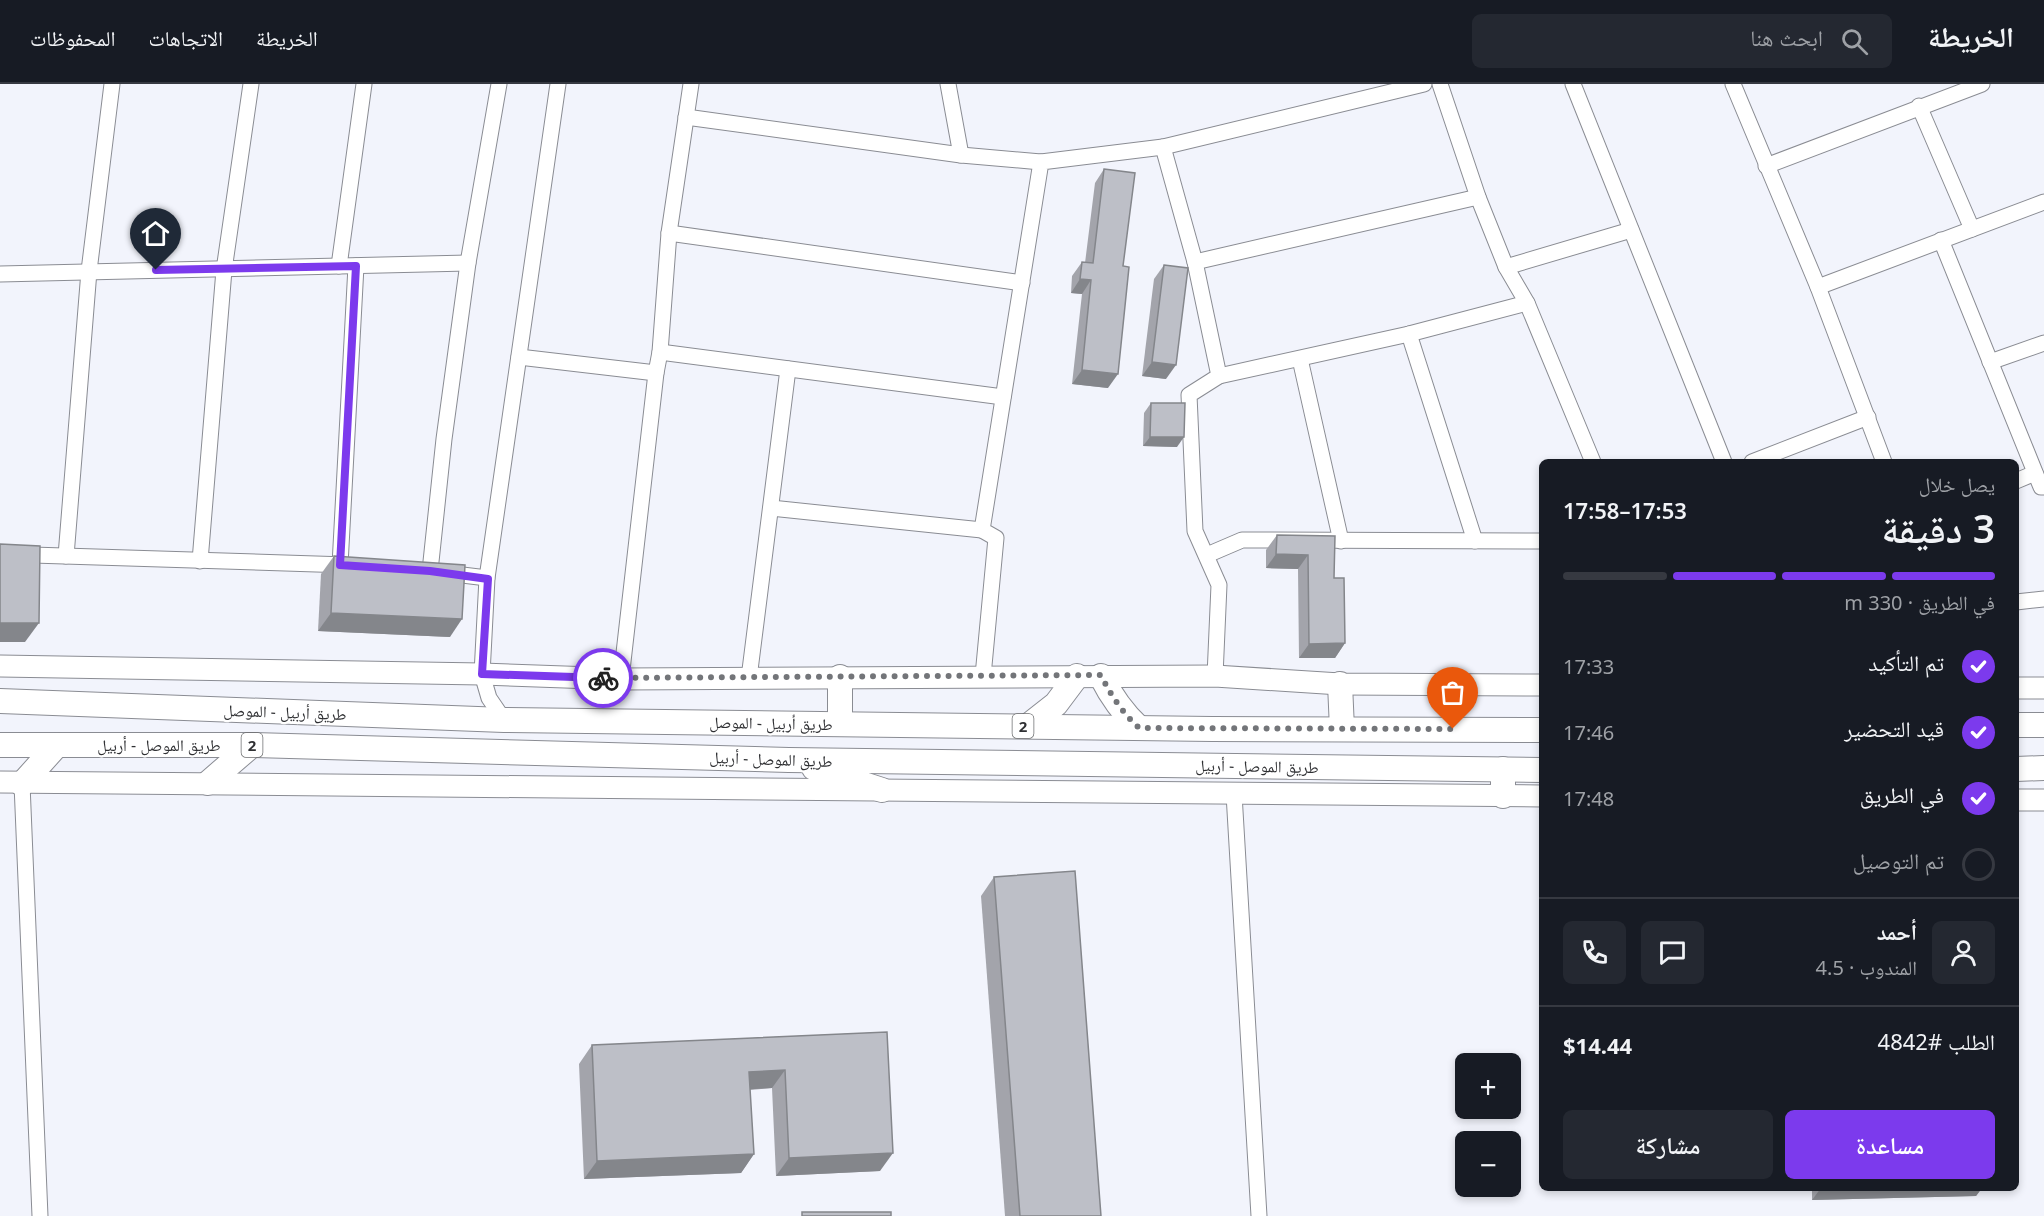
<!DOCTYPE html>
<html lang="ar">
<meta charset="utf-8">
<style>
body{margin:0;font-family:"Noto Sans","Noto Naskh Arabic",sans-serif;background:#242831;color:#f1f3f6;direction:rtl;height:100vh;display:flex;flex-direction:column;font-size:22px;white-space:nowrap}
*{box-sizing:border-box;margin:0}
p{font-size:20px;color:#9ea1a6}
.icon{flex:none;width:33px;height:33px;fill:none;stroke:currentColor;stroke-width:2;stroke-linecap:round;stroke-linejoin:round}
.map{position:relative;flex:1;overflow:hidden;direction:ltr}
.side{position:absolute;left:1539px;top:375px;width:480px;height:732px;display:flex;flex-direction:column;background:#171b24;border-radius:9px;box-shadow:0 3px 9px #0003;direction:rtl}
.side>*{flex:none}
.buttons{position:absolute;left:1455px;top:969px;display:grid;gap:12px}
.buttons a{display:grid;place-items:center;width:66px;height:66px;border-radius:9px;background:#171b24;box-shadow:0 3px 9px #0003;font-size:30px}
.pin{position:absolute;display:grid;place-items:center;width:51px;height:51px;color:#fff;margin:-62px -26px;border-radius:50% 50% 50% 0;rotate:-45deg;box-shadow:0 0 6px #0007}
.pin .icon{rotate:45deg}
.courier{position:absolute;display:grid;place-items:center;width:60px;height:60px;margin:-30px;border:4px solid #7c3aed;border-radius:50%;background:#fff;color:#222;box-shadow:0 2px 8px #0007}
.overview em{font-style:normal;font-weight:600}
.overview div{display:flex;flex-direction:column-reverse}
.overview{display:flex;align-items:center;justify-content:space-between;height:102px;padding:0 24px}
h1{font-size:39px;font-weight:600;line-height:45px}
.bar{display:grid;grid-template-columns:repeat(4,1fr);gap:9px 6px;align-content:center;height:72px;padding:0 24px}
.bar i{height:8px;border-radius:4px;background:#363941}
.bar .active{background:#7c3aed}
.bar p{grid-column:span 4}
.line{display:flex;align-items:center;gap:15px;padding:0 24px;border-top:2px solid #363941}
.line div{flex:1}
.round{display:grid;place-items:center;flex:none;width:63px;height:63px;border-radius:9px;background:#242831}
ol{padding:0 24px;list-style:none}
li{display:flex;align-items:center;gap:18px;height:66px}
li p{margin-inline-start:auto}
li .icon{padding:6px;border-radius:50%;background:#7c3aed;color:#fff;stroke-width:4}
li:last-child{color:#9ea1a6}
li i{width:33px;height:33px;border:3px solid #363941;border-radius:50%}
.button{display:flex;gap:12px;margin-top:auto;padding:12px 24px}
.button a{flex:1;height:69px;border-radius:9px;background:#7c3aed;color:#fff;font-size:24px;font-weight:600;line-height:69px;text-align:center}
.button a+a{background:#242831;color:#f1f3f6}
header{display:flex;align-items:center;gap:36px;box-sizing:border-box;height:84px;padding:0 30px;background:#171b24;border-bottom:2px solid #363941}
header strong{font-size:28px}
nav{display:flex;gap:33px;margin-inline-start:auto;font-size:21px}
.search{width:420px;height:54px;background:#242831;display:flex;align-items:center;gap:15px;box-sizing:border-box;padding:0 21px;border-radius:9px;color:#9ea1a6;font-size:22px}
.map>svg:first-child{display:block}
.lines{fill:none;stroke-linecap:round;stroke-linejoin:round}
.minor-casing{stroke:#8a8c93;stroke-width:17}
.secondary-casing{stroke:#8a8c93;stroke-width:23}
.trunk-casing{stroke:#8a8c93;stroke-width:26}
.minor{stroke:#fff;stroke-width:15}
.secondary{stroke:#fff;stroke-width:21}
.trunk{stroke:#fff;stroke-width:24}
.wall{fill:#a3a4ab}
.shaded-wall{fill:#84868b}
.building{fill:#bdbfc7;stroke:#84868b;stroke-width:1.5}
.done{stroke:#737579;stroke-width:6;stroke-dasharray:0 10.8}
.route{stroke:#7c3aed;stroke-width:8}
.labels{text-anchor:middle;dominant-baseline:central;stroke-width:4.5;stroke-linejoin:round;paint-order:stroke}
.shield{fill:#fff;stroke:#6d6e70;stroke-width:1.5}
.shield-label{font-size:15px;font-weight:bold;fill:#2f3033}
.street-label{font-size:16px;fill:#2f3033;stroke:#fff}
</style>
<header>
<strong>الخريطة</strong>
<div class="search"><svg class="icon" aria-label="search" viewBox="0 0 24 24"><circle cx="10" cy="10" r="6"/><path d="M15 15l6 6"/></svg>ابحث هنا</div>
<nav><a>الخريطة</a><a>الاتجاهات</a><a>المحفوظات</a></nav>
</header>
<div class="map">
<svg width="2044" height="1132" viewBox="0 0 2044 1132">
<rect width="100%" height="100%" fill="#f2f4fc"/>
<g class="lines">
<g class="minor-casing">
<g id="minor">
<polyline points="948,0 961,71"/>
<polyline points="1440,0 1478,113 1506,183 1527,219 1593,378"/>
<polyline points="1573,0 1724,378"/>
<polyline points="1733,0 1818,203 1884,378"/>
<polyline points="1919,22 1972,145"/>
<polyline points="686,33 961,71 1041,78"/>
<polyline points="1163,63 1195,178 1219,292 1189,311 1195,447 1219,501 1215,592"/>
<polyline points="1766,82 1982,0"/>
<polyline points="669,149 1022,199"/>
<polyline points="1941,156 2041,403 2044,403"/>
<polyline points="1195,178 1478,113"/>
<polyline points="339,182 364,0"/>
<polyline points="1506,183 1631,146"/>
<polyline points="0,190 468,179"/>
<polyline points="1818,203 2044,118"/>
<polyline points="1409,250 1475,457"/>
<polyline points="660,268 1003,313"/>
<polyline points="519,273 656,289"/>
<polyline points="1300,275 1341,457"/>
<polyline points="1990,278 2044,259"/>
<polyline points="1219,292 1409,250 1527,219"/>
<polyline points="1752,378 1868,333"/>
<polyline points="2016,397 2035,389"/>
<polyline points="771,424 982,446"/>
<polyline points="0,470 347,481"/>
<polyline points="1207,471 1242,456 1542,457"/>
<polyline points="66,472 89,187 112,0"/>
<polyline points="200,477 224,186 251,0"/>
<polyline points="340,481 356,182"/>
<polyline points="430,487 444,355 468,179 499,0"/>
<polyline points="446,489 487,494"/>
<polyline points="2016,518 2044,515"/>
<polyline points="983,592 996,454 982,446 1041,78 1163,63 1424,0"/>
<polyline points="749,594 788,285"/>
<polyline points="621,595 656,289 660,268 669,149 691,0"/>
<polyline points="504,636 489,614 482,590 487,494 558,0"/>
<polyline points="22,700 40,1132"/>
<polyline points="1234,710 1259,1132"/>
</g>
</g>
<g class="secondary-casing">
<g id="secondary">
<polyline points="0,582 482,590 621,595 1215,592 1340,600 1542,601"/>
<polyline points="2016,604 2044,604"/>
<polyline points="0,698 1542,712"/>
<polyline points="2016,716 2044,716"/>
</g>
</g>
<g class="trunk-casing">
<g id="trunk">
<path d="M1101,592c10,20 22,37 38,52"/>
<polyline points="1340,600 1342,645"/>
<polyline points="0,617 504,636 1212,645 1542,646"/>
<polyline points="840,640 840,593"/>
<polyline points="2016,641 2044,641"/>
<polyline points="1028,642 1056,620 1077,592"/>
<polyline points="0,661 252,661 789,676 1542,686"/>
<polyline points="814,684 882,706"/>
<polyline points="1503,685 1503,712"/>
<polyline points="2016,685 2044,684"/>
<polyline points="208,699 252,661"/>
<polyline points="22,700 57,661"/>
</g>
</g>
<use href="#minor" class="minor"/>
<use href="#secondary" class="secondary"/>
<use href="#trunk" class="trunk"/>
</g>
<g class="wall">
<polygon points="1104,85 1108,304 1072,300 1082,210 1071,209 1072,192 1082,178 1085,179 1095,99"/>
<polygon points="1164,181 1166,295 1142,292 1154,195"/>
<polygon points="1151,319 1177,363 1143,362 1144,329"/>
<polygon points="1277,451 1335,452 1334,494 1345,559 1335,574 1299,574 1298,485 1266,484 1266,466"/>
<polygon points="334,472 450,553 318,547 321,490"/>
<polygon points="994,793 1101,1132 1005,1132 981,812"/>
<polygon points="887,948 880,1087 776,1092 772,1004 750,1006 754,1070 741,1089 584,1095 579,980 592,961"/>
<polygon points="1812,1104 1982,1104 1976,1112 1812,1116"/>
</g>
<g class="shaded-wall">
<polygon points="1080,195 1091,196 1082,210 1071,209"/>
<polygon points="1152,278 1176,281 1166,295 1142,292"/>
<polygon points="1082,286 1118,290 1108,304 1072,300"/>
<polygon points="1150,353 1184,353 1177,363 1143,362"/>
<polygon points="1276,470 1308,471 1298,485 1266,484"/>
<polygon points="331,529 462,535 450,553 318,547"/>
<polygon points="0,539 39,539 25,558 0,558"/>
<polygon points="1345,559 1335,574 1299,574 1309,560"/>
<polygon points="785,986 772,1004 736,1006 749,988"/>
<polygon points="893,1069 880,1087 776,1092 789,1074"/>
<polygon points="754,1070 741,1089 584,1095 597,1077"/>
<polygon points="1821,1104 1982,1104 1976,1112 1812,1116"/>
</g>
<g class="building">
<polygon points="1104,85 1135,89 1123,182 1129,183 1118,290 1082,286 1091,196 1080,195 1082,178 1093,179"/>
<polygon points="1164,181 1188,184 1176,281 1152,278"/>
<polygon points="1151,319 1185,319 1184,353 1150,353"/>
<polygon points="1277,451 1335,452 1334,494 1344,494 1345,559 1309,560 1308,471 1276,470"/>
<polygon points="0,460 40,462 39,539 0,539"/>
<polygon points="334,472 465,481 462,535 331,529"/>
<polygon points="1075,787 1101,1132 1020,1132 994,793"/>
<polygon points="887,948 893,1069 789,1074 785,986 749,988 754,1070 597,1077 592,961"/>
<rect x="802" y="1128" width="89" height="4"/>
</g>
<g class="lines">
<path class="done" d="M603,594l498,-3c10,21 22,38 38,53l314,1"/>
<polyline class="route" points="156,186 356,182 340,481 430,487 488,495 482,590 603,594"/>
</g>
<g class="labels">
<g class="shield">
<rect x="1012.5" y="630" width="21" height="24" rx="4.5"/>
<rect x="241.5" y="649" width="21" height="24" rx="4.5"/>
</g>
<g class="shield-label">
<text x="1023" y="642">2</text>
<text x="252" y="661">2</text>
</g>
<g class="street-label">
<text transform="translate(285 628) rotate(2)">طريق أربيل - الموصل</text>
<text transform="translate(771 639) rotate(1)">طريق أربيل - الموصل</text>
<text x="159" y="661">طريق الموصل - أربيل</text>
<text transform="translate(771 675) rotate(2)">طريق الموصل - أربيل</text>
<text transform="translate(1257 682) rotate(1)">طريق الموصل - أربيل</text>
</g>
</g>
</svg>
<div class="buttons">
<a>+</a>
<a>−</a>
</div>
<div class="pin" style="left:1453px;top:645px;background:#ea580c"><svg class="icon" aria-label="bag" viewBox="0 0 24 24"><path d="M5 8h14l-1 12H6zM9 8a3 3 0 0 1 6 0"/></svg></div>
<div class="pin" style="left:156px;top:186px;background:#1f2937"><svg class="icon" aria-label="home" viewBox="0 0 24 24"><path d="M3 11l9-7 9 7M6 9v11h12V9"/></svg></div>
<div class="courier" style="left:603px;top:594px"><svg class="icon" aria-label="bike" viewBox="0 0 24 24"><circle cx="6" cy="16" r="4"/><circle cx="18" cy="16" r="4"/><path d="M6 16l4-8h5l3 8M10 8l3 8H6M13 5h3"/></svg></div>
<section class="side">
<div class="overview"><div><h1>3 دقيقة</h1><p>يصل خلال</p></div><em>17:53–17:58</em></div>
<div class="bar"><i class="active"></i><i class="active"></i><i class="active"></i><i></i><p>في الطريق · 330 m</p></div>
<ol>
<li><svg class="icon" aria-label="check" viewBox="0 0 24 24"><path d="M5 12l5 5 9-10"/></svg>تم التأكيد<p>17:33</p></li>
<li><svg class="icon" aria-label="check" viewBox="0 0 24 24"><path d="M5 12l5 5 9-10"/></svg>قيد التحضير<p>17:46</p></li>
<li><svg class="icon" aria-label="check" viewBox="0 0 24 24"><path d="M5 12l5 5 9-10"/></svg>في الطريق<p>17:48</p></li>
<li><i></i>تم التوصيل</li>
</ol>
<div class="line" style="height:108px"><a class="round"><svg class="icon" aria-label="person" viewBox="0 0 24 24"><circle cx="12" cy="8" r="4"/><path d="M4 21q1-7 8-7t8 7"/></svg></a><div><b>أحمد</b><p>المندوب · 4.5</p></div><a class="round"><svg class="icon" aria-label="chat" viewBox="0 0 24 24"><path d="M4 5h16v11H9l-5 4z"/></svg></a><a class="round"><svg class="icon" aria-label="phone" viewBox="0 0 24 24"><path d="M5 4h4l2 5-3 2q2 4 5 5l2-3 5 2v4C11 20 4 13 5 4z"/></svg></a></div>
<div class="line" style="height:78px"><div>الطلب #4842</div><b>$14.44</b></div>
<div class="button"><a>مساعدة</a><a>مشاركة</a></div>
</section>
</div>
